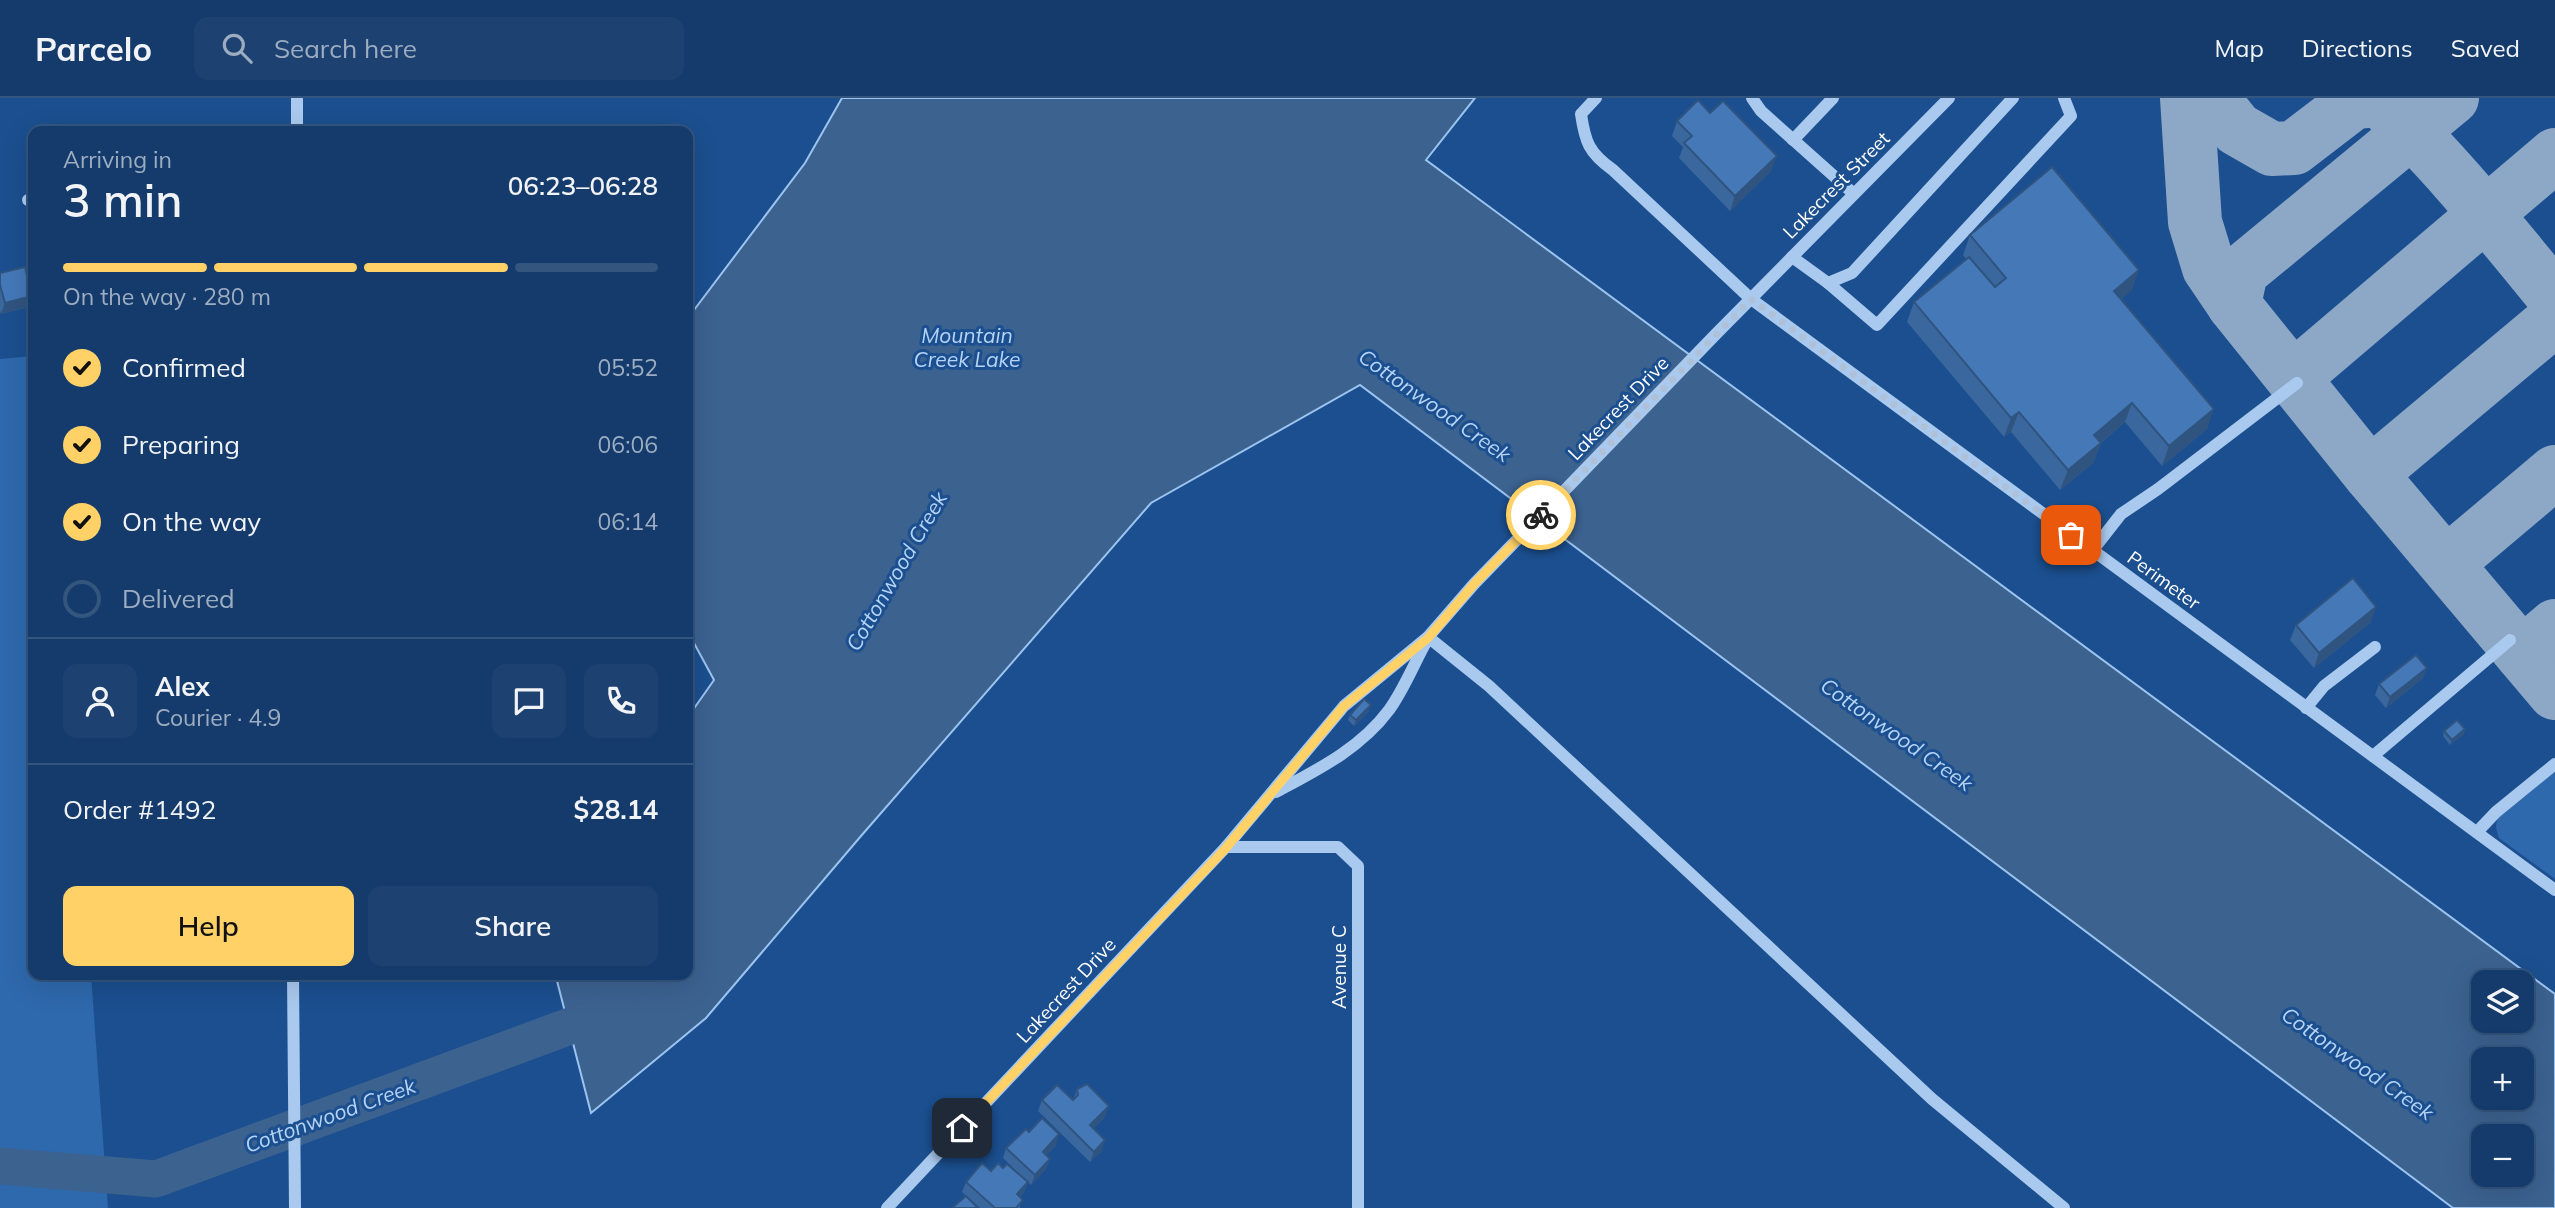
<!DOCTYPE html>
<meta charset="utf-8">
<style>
body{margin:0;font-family:Mulish,sans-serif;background:#1d4271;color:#f1f3f6;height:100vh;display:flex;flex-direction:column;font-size:26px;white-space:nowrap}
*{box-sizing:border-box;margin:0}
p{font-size:23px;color:#9dadc1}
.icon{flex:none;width:38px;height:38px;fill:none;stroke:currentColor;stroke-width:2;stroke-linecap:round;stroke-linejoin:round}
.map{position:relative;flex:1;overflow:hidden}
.details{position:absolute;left:28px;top:28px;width:665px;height:854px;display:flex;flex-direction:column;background:#143b6b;border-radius:14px;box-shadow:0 7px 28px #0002,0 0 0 2px #33557e}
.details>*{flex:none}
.controls{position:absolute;left:2471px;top:872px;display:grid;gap:14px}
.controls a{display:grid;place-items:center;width:63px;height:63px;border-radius:14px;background:#143b6b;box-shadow:0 7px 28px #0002,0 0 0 2px #33557e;font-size:35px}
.pin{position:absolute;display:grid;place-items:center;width:60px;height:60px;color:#fff;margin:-30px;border-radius:14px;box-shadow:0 4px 10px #0006}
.courier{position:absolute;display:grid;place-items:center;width:70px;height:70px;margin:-35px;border:5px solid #ffd166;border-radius:50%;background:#fff;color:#222;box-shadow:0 2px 9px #0007}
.head em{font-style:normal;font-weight:600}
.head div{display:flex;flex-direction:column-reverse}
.head{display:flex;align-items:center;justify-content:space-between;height:119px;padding:0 35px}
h1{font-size:46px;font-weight:600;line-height:52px}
.bar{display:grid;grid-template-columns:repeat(4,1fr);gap:10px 7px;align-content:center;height:84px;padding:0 35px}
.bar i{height:9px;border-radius:5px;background:#33557e}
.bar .selected{background:#ffd166}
.bar p{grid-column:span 4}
.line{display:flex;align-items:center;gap:18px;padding:0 35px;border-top:2px solid #33557e}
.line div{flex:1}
.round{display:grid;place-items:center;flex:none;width:74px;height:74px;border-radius:14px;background:#1d4271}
ol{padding:0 35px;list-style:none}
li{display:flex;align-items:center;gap:21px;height:77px}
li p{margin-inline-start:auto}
li .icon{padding:7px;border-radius:50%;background:#ffd166;color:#111;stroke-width:4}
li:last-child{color:#9dadc1}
li i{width:38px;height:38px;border:4px solid #33557e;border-radius:50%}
.primary-button{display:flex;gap:14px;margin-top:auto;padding:14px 35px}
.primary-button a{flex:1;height:80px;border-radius:14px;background:#ffd166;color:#111;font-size:28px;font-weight:600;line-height:80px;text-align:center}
.primary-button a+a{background:#1d4271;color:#f1f3f6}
header{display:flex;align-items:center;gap:42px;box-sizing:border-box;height:98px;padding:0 35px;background:#143b6b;border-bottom:2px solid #33557e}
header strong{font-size:33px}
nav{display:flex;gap:38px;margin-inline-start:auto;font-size:24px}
.search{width:490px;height:63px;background:#1d4271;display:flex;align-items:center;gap:18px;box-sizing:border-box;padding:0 24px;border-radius:14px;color:#9dadc1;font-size:26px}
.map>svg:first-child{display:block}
.green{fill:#2e69ad}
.water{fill:#3c6290;stroke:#9cc4f0;stroke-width:2;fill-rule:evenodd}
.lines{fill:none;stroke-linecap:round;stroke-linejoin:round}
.river{stroke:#3c6290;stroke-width:37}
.taxiway{stroke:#8da7c7;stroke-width:54}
.minor{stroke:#a9c9ee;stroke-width:12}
.wall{fill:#3a679d}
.shaded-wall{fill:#305480}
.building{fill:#4478b7;stroke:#305480;stroke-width:2}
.done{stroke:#afc1d8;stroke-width:7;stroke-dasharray:0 12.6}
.route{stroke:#ffd166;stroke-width:9}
.labels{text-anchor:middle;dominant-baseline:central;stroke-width:6;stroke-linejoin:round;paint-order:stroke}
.street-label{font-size:19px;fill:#fff;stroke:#1b4f8f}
.water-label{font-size:21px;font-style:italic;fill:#b5d3f5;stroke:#1b4f8f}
</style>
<header>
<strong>Parcelo</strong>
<div class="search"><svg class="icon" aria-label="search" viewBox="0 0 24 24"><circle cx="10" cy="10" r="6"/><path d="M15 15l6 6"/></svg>Search here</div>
<nav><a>Map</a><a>Directions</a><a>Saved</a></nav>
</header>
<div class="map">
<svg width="2555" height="1110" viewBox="0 0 2555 1110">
<rect width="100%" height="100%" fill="#1b4f8f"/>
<g class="green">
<polygon points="33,258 33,877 91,877 108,1110 0,1110 0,261"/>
<path d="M2555,674v107l-56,-41c-2,-5 -4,-11 -2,-17 6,-15 44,-38 58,-49z"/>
</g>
<path class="water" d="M842,0h633l-49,62 1129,834v214h-102l-1093,-823 -209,118 -290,333 -155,182 -115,95 -35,-136 2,-2h130v-258l26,-37 -26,-48v-314l117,-155zM2483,884h39v38h-39zM2483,961h39v38h-39zM2483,1038h39v38h-39z"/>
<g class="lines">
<polyline class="river" points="0,1068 156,1081 608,914 633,877"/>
<g class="taxiway">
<polyline points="2187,0 2195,124 2209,170 2234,207"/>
<path d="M2212,0l25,31 35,20 22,-1 60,-46 25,-2c65,60 120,130 176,198"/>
<polyline points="2452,0 2241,174 2234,207 2370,376 2555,595"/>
<polyline points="2293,280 2555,57"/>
<polyline points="2370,376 2555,221"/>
<polyline points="2447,465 2555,374"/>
<polyline points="2522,556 2555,528"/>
</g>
<g class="minor">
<path d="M1596,0l-15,16c4,28 8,39 32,56l138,129 804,591"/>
<polyline points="1752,0 1761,13 1854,96"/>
<polyline points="297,33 297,0"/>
<polyline points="1793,42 1833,0"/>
<polyline points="28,102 33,103"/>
<polyline points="1792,159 1828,185 1852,175 2013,0"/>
<polyline points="1828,185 1877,227 2071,18 2064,0"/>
<polyline points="2092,453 2121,416 2158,391 2297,285"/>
<polyline points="1428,539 1489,588 1932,1001 2064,1110"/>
<polyline points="2306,610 2324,588 2375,549"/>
<polyline points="2373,658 2510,542"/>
<path d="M1276,694c41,-22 84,-43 113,-82 14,-19 24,-44 36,-66"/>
<polyline points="2477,734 2496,714 2555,666"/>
<polyline points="1226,749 1338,749 1358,768 1358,1110"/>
<polyline points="293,877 295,1110"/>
<polyline points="887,1110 1226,749 1344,608 1428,539 1474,486 1716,236 1949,0"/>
</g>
</g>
<g class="wall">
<polygon points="1677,23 1771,73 1730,113 1679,60 1683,49 1672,38"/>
<polygon points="1970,137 2132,192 2121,201 2207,331 2162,368 2125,324 2101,345 2093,365 2060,392 2011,334 2004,339 1907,224 1914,204 1966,161 1963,157"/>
<polygon points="0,175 29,209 1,216 0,212"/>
<polygon points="2371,524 2314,570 2290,542 2296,527"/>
<polygon points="2423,580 2386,610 2375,597 2379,586"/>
<polygon points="1369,613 1354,628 1348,622 1350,617"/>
<polygon points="2465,631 2463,637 2450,647 2443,638 2444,633"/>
<polygon points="1077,991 1105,1019 1093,1031 1102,1053 1090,1064 1038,1013 1042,1002 1073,1002"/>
<polygon points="1029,1034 1056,1047 1046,1057 1050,1061 1046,1071 1031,1087 1003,1060 1006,1050"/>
<polygon points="1003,1070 1028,1084 1024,1094 1020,1099 1020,1110 980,1110 962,1094 966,1084 991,1073"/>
</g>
<g class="shaded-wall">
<polygon points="1777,58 1771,73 1730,113 1735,98"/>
<polygon points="2139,172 2132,192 2107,213 2114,193"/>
<polygon points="32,198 29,209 1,216 5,205"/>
<polygon points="2132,305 2125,324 2097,348 2101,345 2093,365 2060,392 2068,372 2094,337"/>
<polygon points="2214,311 2207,331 2162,368 2169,348"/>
<polygon points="2019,314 2011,334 2004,339 2011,320"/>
<polygon points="2376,509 2371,524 2314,570 2319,555"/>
<polygon points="2427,570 2423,580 2386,610 2390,599"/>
<polygon points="1371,607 1369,613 1354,628 1356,622"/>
<polygon points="2465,631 2463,637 2450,647 2452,642"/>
<polygon points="1109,1008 1105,1019 1086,1038 1090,1027"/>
<polygon points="1059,1036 1056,1047 1039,1064 1043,1054"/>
<polygon points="1105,1042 1102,1053 1090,1064 1094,1054"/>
<polygon points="1050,1061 1046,1071 1031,1087 1035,1077"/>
<polygon points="1028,1084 1024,1094 1013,1106 1017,1096"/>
</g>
<g class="building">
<polygon points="1698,2 1710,15 1723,3 1777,58 1735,98 1684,45 1692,38 1677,23"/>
<polygon points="2052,69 2139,172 2114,193 2214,311 2169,348 2132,305 2094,337 2101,345 2068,372 2019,314 2011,320 1914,204 1969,159 1995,189 2006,180 1970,137"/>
<polygon points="25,169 32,198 5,205 0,187 0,175"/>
<polygon points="2353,480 2376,509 2319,555 2296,527"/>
<polygon points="2416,557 2427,570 2390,599 2379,586"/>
<polygon points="1364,601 1371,607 1356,622 1350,617"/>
<polygon points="2457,622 2465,631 2452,642 2444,633"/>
<polygon points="1087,986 1109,1008 1090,1027 1105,1042 1094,1054 1042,1002 1057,987 1073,1002 1078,997 1077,991"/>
<polygon points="1042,1020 1059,1036 1043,1054 1050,1061 1035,1077 1006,1050 1026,1031 1029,1034"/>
<polygon points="982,1065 991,1073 998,1065 1003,1070 1007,1066 1028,1084 1017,1096 1023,1102 1016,1110 995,1110 966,1084"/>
<polygon points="966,1098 978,1110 952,1110"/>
</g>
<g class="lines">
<polyline class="done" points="1541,417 1751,201 2071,437"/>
<polyline class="route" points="962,1030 1226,750 1344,608 1428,540 1474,486 1541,417"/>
</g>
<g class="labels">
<g class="street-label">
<text transform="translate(1836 87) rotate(-45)">Lakecrest Street</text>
<text transform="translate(1618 310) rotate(-46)">Lakecrest Drive</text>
<text transform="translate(2164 482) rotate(36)">Perimeter</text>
<text transform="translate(1339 869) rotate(-90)">Avenue C</text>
<text transform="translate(1066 892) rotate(-47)">Lakecrest Drive</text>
</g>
<g class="water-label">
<text x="967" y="237">Mountain<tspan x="967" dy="24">Creek Lake</tspan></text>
<text transform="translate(1435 307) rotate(35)">Cottonwood Creek</text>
<text transform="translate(896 473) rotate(-60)">Cottonwood Creek</text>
<text transform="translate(1897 636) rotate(35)">Cottonwood Creek</text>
<text transform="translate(2358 965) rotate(35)">Cottonwood Creek</text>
<text transform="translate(330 1017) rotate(-20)">Cottonwood Creek</text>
</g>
</g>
</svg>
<div class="controls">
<a><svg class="icon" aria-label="layers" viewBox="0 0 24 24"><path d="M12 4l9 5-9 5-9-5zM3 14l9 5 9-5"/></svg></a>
<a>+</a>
<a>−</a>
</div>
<div class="pin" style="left:2071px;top:437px;background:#ea580c"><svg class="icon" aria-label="bag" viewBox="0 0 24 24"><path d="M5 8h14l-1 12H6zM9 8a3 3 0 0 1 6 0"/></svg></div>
<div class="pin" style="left:962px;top:1030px;background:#1f2937"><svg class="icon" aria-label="home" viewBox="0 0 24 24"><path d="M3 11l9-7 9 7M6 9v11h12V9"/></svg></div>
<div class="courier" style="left:1541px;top:417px"><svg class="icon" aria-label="bike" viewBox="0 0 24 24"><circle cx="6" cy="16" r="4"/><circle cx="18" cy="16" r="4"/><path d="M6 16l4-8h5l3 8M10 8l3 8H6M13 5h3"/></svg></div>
<section class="details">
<div class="head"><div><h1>3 min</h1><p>Arriving in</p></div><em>06:23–06:28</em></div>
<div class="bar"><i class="selected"></i><i class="selected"></i><i class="selected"></i><i></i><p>On the way · 280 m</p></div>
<ol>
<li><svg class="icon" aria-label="check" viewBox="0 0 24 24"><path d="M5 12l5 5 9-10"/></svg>Confirmed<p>05:52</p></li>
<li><svg class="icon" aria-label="check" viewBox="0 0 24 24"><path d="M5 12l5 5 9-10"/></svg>Preparing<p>06:06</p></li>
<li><svg class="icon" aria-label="check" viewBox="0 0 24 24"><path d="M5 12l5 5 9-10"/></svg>On the way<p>06:14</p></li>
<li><i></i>Delivered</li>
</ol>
<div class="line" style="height:126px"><a class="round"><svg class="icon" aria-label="person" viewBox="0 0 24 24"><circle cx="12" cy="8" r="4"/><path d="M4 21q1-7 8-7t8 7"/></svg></a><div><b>Alex</b><p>Courier · 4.9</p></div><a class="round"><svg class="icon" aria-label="chat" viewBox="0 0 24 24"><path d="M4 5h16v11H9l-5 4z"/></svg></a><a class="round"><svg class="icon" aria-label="phone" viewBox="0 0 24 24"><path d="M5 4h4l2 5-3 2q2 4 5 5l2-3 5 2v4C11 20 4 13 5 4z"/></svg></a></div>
<div class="line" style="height:91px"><div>Order #1492</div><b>$28.14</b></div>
<div class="primary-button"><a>Help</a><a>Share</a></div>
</section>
</div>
